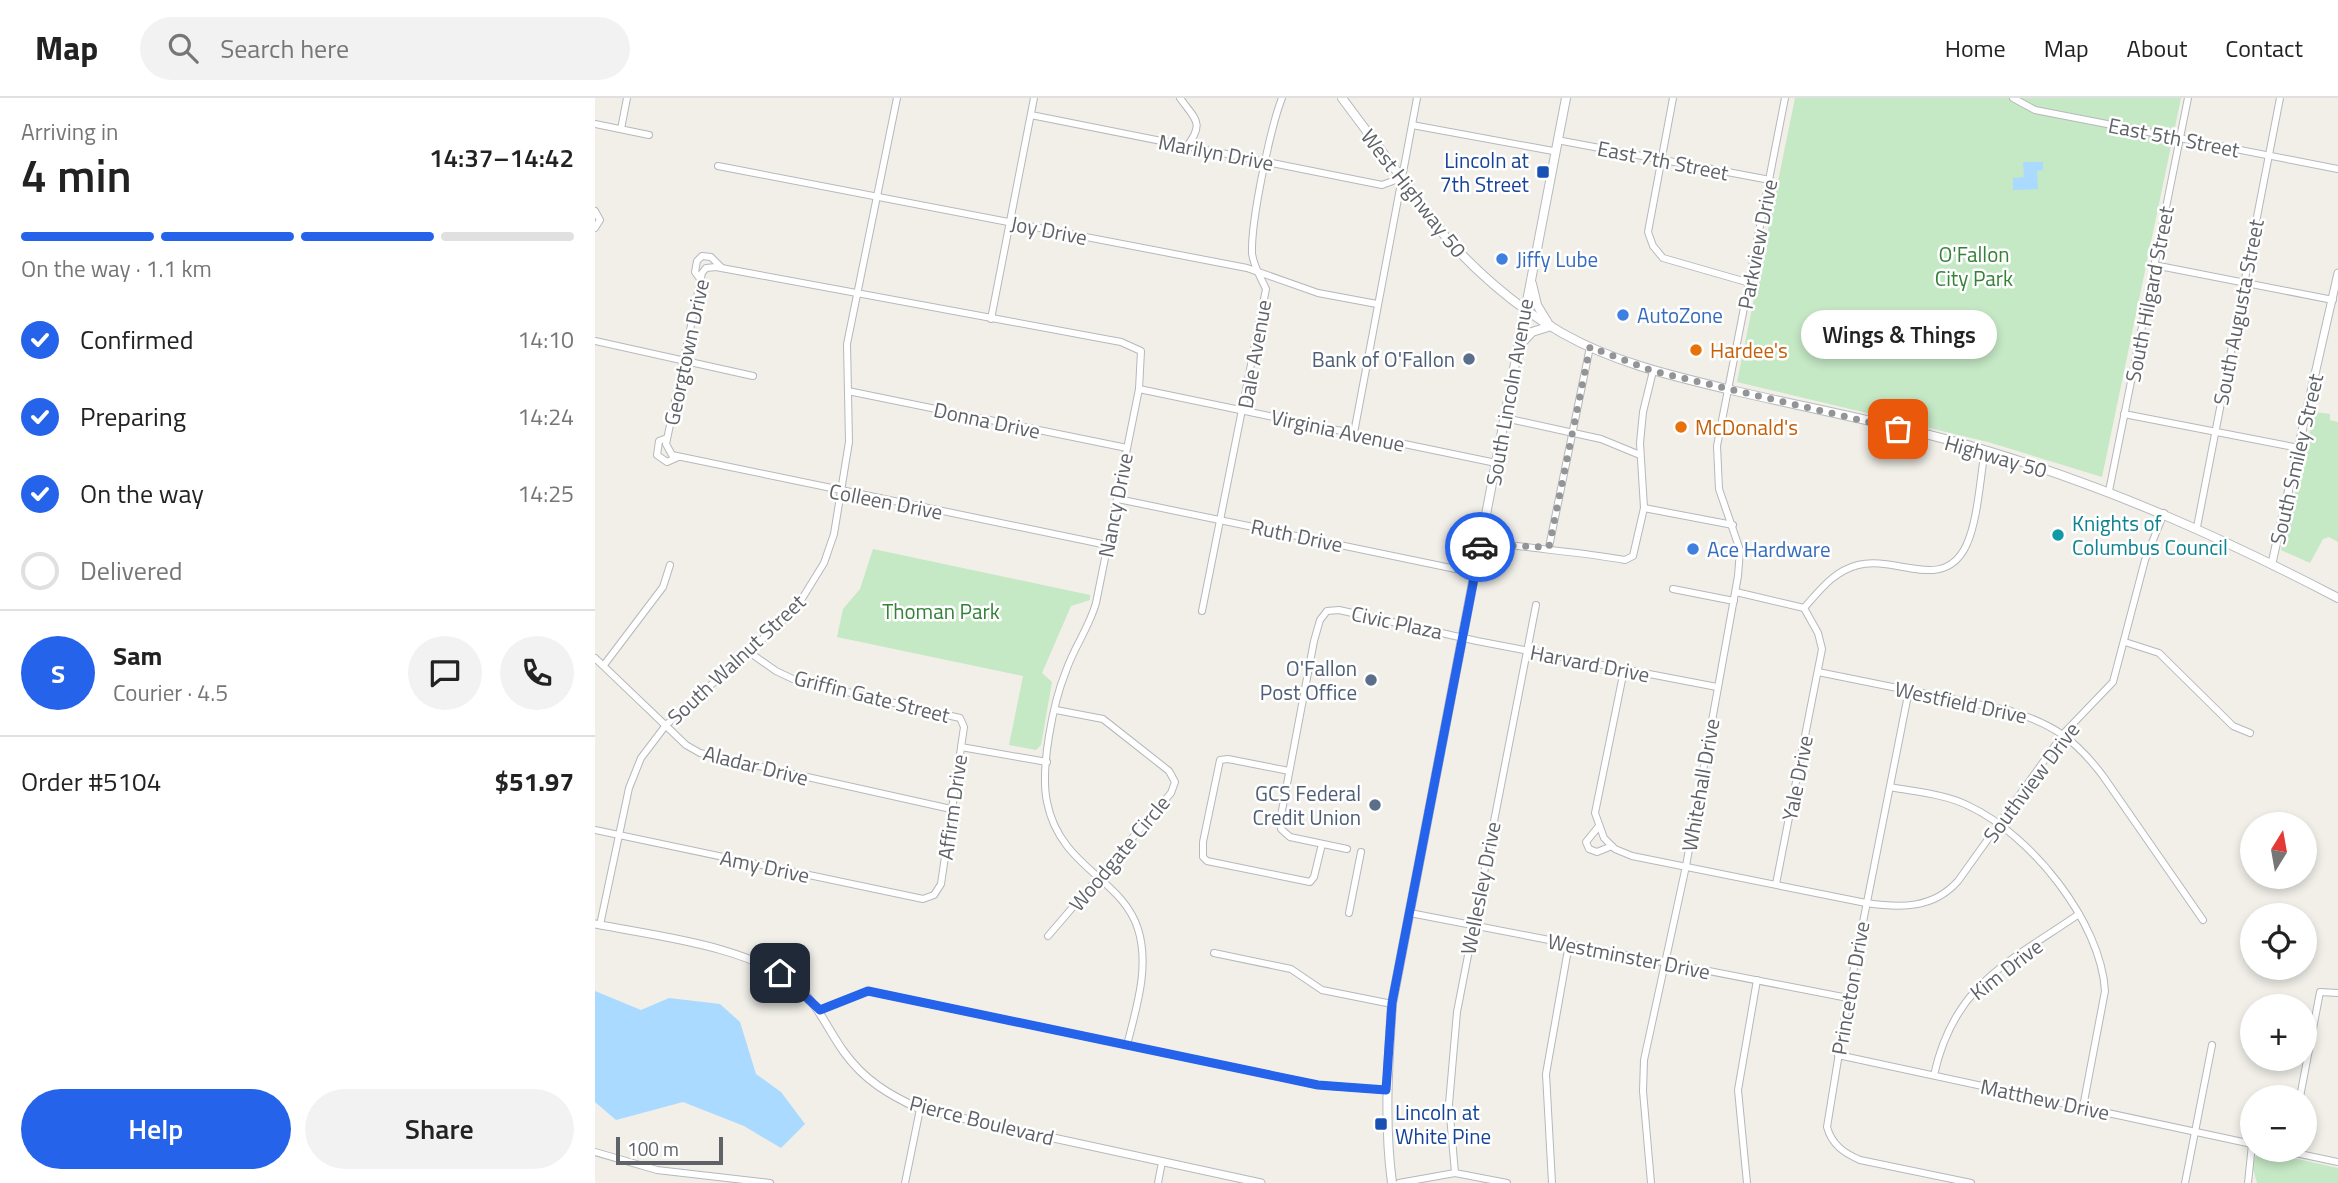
<!DOCTYPE html>
<meta charset="utf-8">
<style>
body{margin:0;font-family:"Titillium Web",sans-serif;background:#f2f2f2;color:#222;height:100vh;display:flex;flex-direction:column;font-size:26px;white-space:nowrap}
*{box-sizing:border-box;margin:0}
p{font-size:23px;color:#767676}
.icon{flex:none;width:38px;height:38px;fill:none;stroke:currentColor;stroke-width:2;stroke-linecap:round;stroke-linejoin:round}
.map{position:relative;flex:1;overflow:hidden}
.side{display:flex;flex-direction:column;background:#fff;width:595px}
.side>*{flex:none}
.needle{width:46px;rotate:11deg}
.buttons{position:absolute;left:1645px;top:714px;display:grid;gap:14px}
.buttons a{display:grid;place-items:center;width:77px;height:77px;border-radius:50%;background:#fff;box-shadow:0 4px 10px #0003;font-size:35px}
.scale{position:absolute;left:21px;bottom:18px;width:107px;box-sizing:border-box;padding-left:7px;border:4px solid #5f6368;border-top:0;font-size:19px;line-height:24px;white-space:nowrap;color:#5f6368;-webkit-text-stroke:5px #fff;paint-order:stroke}
.pin{position:absolute;display:grid;place-items:center;width:60px;height:60px;color:#fff;margin:-30px;border-radius:14px;box-shadow:0 4px 10px #0006}
.courier{position:absolute;display:grid;place-items:center;width:70px;height:70px;margin:-35px;border:5px solid #2563eb;border-radius:50%;background:#fff;color:#222;box-shadow:0 2px 9px #0007}
.bubble{position:absolute;height:49px;border-radius:24px;background:#fff;box-shadow:0 4px 10px #0003;font-size:23px;font-weight:600;line-height:49px;text-align:center}
.overview em{font-style:normal;font-weight:600}
.overview div{display:flex;flex-direction:column-reverse}
.overview{display:flex;align-items:center;justify-content:space-between;height:119px;padding:0 21px}
h1{font-size:46px;font-weight:600;line-height:52px}
.bar{display:grid;grid-template-columns:repeat(4,1fr);gap:10px 7px;align-content:center;height:84px;padding:0 21px}
.bar i{height:9px;border-radius:5px;background:#e0e0e0}
.bar .selected{background:#2563eb}
.bar p{grid-column:span 4}
.line{display:flex;align-items:center;gap:18px;padding:0 21px;border-top:2px solid #e0e0e0}
.line div{flex:1}
.round{display:grid;place-items:center;flex:none;width:74px;height:74px;border-radius:37px;background:#f2f2f2}
ol{padding:0 21px;list-style:none}
li{display:flex;align-items:center;gap:21px;height:77px}
li p{margin-inline-start:auto}
li .icon{padding:7px;border-radius:50%;background:#2563eb;color:#fff;stroke-width:4}
li:last-child{color:#767676}
li i{width:38px;height:38px;border:4px solid #e0e0e0;border-radius:50%}
.action{display:flex;gap:14px;margin-top:auto;padding:14px 21px}
.action a{flex:1;height:80px;border-radius:42px;background:#2563eb;color:#fff;font-size:28px;font-weight:600;line-height:80px;text-align:center}
.action a+a{background:#f2f2f2;color:#222}
header{display:flex;align-items:center;gap:42px;box-sizing:border-box;height:98px;padding:0 35px;background:#fff;border-bottom:2px solid #e0e0e0}
header strong{font-size:33px}
nav{display:flex;gap:38px;margin-inline-start:auto;font-size:24px}
.search{width:490px;height:63px;background:#f2f2f2;display:flex;align-items:center;gap:18px;box-sizing:border-box;padding:0 24px;border-radius:38px;color:#767676;font-size:26px}
main{display:flex;flex:1;min-height:0}
.map>svg:first-child{display:block}
.green{fill:#c5e8c5}
.water{fill:#aadaff}
.lines{fill:none;stroke-linecap:round;stroke-linejoin:round}
.minor-casing{stroke:#b5b8bc;stroke-width:8}
.tertiary-casing{stroke:#b5b8bc;stroke-width:9}
.secondary-casing{stroke:#b6babf;stroke-width:10}
.minor{stroke:#fff;stroke-width:6}
.tertiary{stroke:#fff;stroke-width:7}
.secondary{stroke:#fff;stroke-width:8}
.done{stroke:#929495;stroke-width:7;stroke-dasharray:0 12.6}
.route{stroke:#2563eb;stroke-width:9}
.transit-dot{fill:#1a4fb4;stroke:#fff;stroke-width:2.5}
.shop-dot{fill:#3f7fe0;stroke:#fff;stroke-width:2.5}
.food-dot{fill:#e8710a;stroke:#fff;stroke-width:2.5}
.service-dot{fill:#5c6f8a;stroke:#fff;stroke-width:2.5}
.culture-dot{fill:#0f9aa8;stroke:#fff;stroke-width:2.5}
.labels{text-anchor:middle;dominant-baseline:central;stroke-width:5;stroke-linejoin:round;paint-order:stroke}
.street-label{font-size:21px;fill:#5f6368;stroke:#fff}
.transit-label{font-size:21px;fill:#164399;stroke:#fff;text-anchor:end}
.park-label{font-size:21px;fill:#348238;stroke:#fff}
.shop-label{font-size:21px;fill:#366cbe;stroke:#fff;text-anchor:start}
.food-label{font-size:21px;fill:#c56008;stroke:#fff;text-anchor:start}
.service-label{font-size:21px;fill:#4e5e75;stroke:#fff;text-anchor:end}
.culture-label{font-size:21px;fill:#0d838f;stroke:#fff;text-anchor:start}
</style>
<header>
<strong>Map</strong>
<div class="search"><svg class="icon" aria-label="search" viewBox="0 0 24 24"><circle cx="10" cy="10" r="6"/><path d="M15 15l6 6"/></svg>Search here</div>
<nav><a>Home</a><a>Map</a><a>About</a><a>Contact</a></nav>
</header>
<main>
<section class="side">
<div class="overview"><div><h1>4 min</h1><p>Arriving in</p></div><em>14:37–14:42</em></div>
<div class="bar"><i class="selected"></i><i class="selected"></i><i class="selected"></i><i></i><p>On the way · 1.1 km</p></div>
<ol>
<li><svg class="icon" aria-label="check" viewBox="0 0 24 24"><path d="M5 12l5 5 9-10"/></svg>Confirmed<p>14:10</p></li>
<li><svg class="icon" aria-label="check" viewBox="0 0 24 24"><path d="M5 12l5 5 9-10"/></svg>Preparing<p>14:24</p></li>
<li><svg class="icon" aria-label="check" viewBox="0 0 24 24"><path d="M5 12l5 5 9-10"/></svg>On the way<p>14:25</p></li>
<li><i></i>Delivered</li>
</ol>
<div class="line" style="height:126px"><b class="round" style="background:#2563eb;color:#fff">S</b><div><b>Sam</b><p>Courier · 4.5</p></div><a class="round"><svg class="icon" aria-label="chat" viewBox="0 0 24 24"><path d="M4 5h16v11H9l-5 4z"/></svg></a><a class="round"><svg class="icon" aria-label="phone" viewBox="0 0 24 24"><path d="M5 4h4l2 5-3 2q2 4 5 5l2-3 5 2v4C11 20 4 13 5 4z"/></svg></a></div>
<div class="line" style="height:91px"><div>Order #5104</div><b>$51.97</b></div>
<div class="action"><a>Help</a><a>Share</a></div>
</section>
<div class="map">
<svg width="1743" height="1085" viewBox="0 0 1743 1085">
<rect width="100%" height="100%" fill="#f1efe8"/>
<g class="green">
<polygon points="1200,0 1586,0 1507,379 1393,344 1142,284"/>
<polygon points="1720,314 1735,316 1735,322 1743,324 1743,444 1734,439 1728,441 1715,465 1686,452"/>
<polygon points="278,451 495,497 495,502 476,508 447,575 457,584 446,647 441,652 414,647 428,578 242,539 248,511 265,491"/>
<polygon points="1671,1054 1743,1070 1743,1085 1662,1085 1657,1067 1661,1057"/>
</g>
<g class="water">
<polygon points="1428,64 1448,64 1448,72 1442,73 1443,91 1418,92 1418,80 1429,79"/>
<polygon points="0,893 46,912 74,900 125,906 145,924 161,976 186,994 210,1026 186,1050 149,1028 88,1004 21,1022 0,1004"/>
</g>
<g class="lines">
<g class="minor-casing">
<g id="minor">
<path d="M585,0c15,21 25,25 7,48"/>
<polyline points="1078,0 1053,134 1058,148 1068,160 1155,185"/>
<polyline points="1418,0 1440,12 1743,71"/>
<polyline points="436,17 787,87 806,80"/>
<polyline points="0,26 54,37"/>
<polyline points="817,27 958,53"/>
<polyline points="26,31 32,0"/>
<polyline points="962,42 1175,82"/>
<polyline points="123,68 652,170 723,195 782,206"/>
<polyline points="0,113 5,122 0,130"/>
<polyline points="1559,167 1738,202"/>
<polyline points="105,181 100,174 102,163 107,158 116,159 127,170"/>
<polyline points="396,221 439,0"/>
<polyline points="0,243 158,278"/>
<polyline points="544,291 901,365"/>
<polyline points="253,293 532,350"/>
<polyline points="1529,316 1704,350"/>
<polyline points="910,320 1006,341 1045,357"/>
<polyline points="759,335 822,0"/>
<polyline points="72,340 64,343 62,357 72,364 83,359"/>
<polyline points="1514,393 1593,0"/>
<polyline points="523,401 880,475"/>
<polyline points="1049,410 1138,427"/>
<polyline points="1602,429 1685,0"/>
<path d="M887,443c47,8 94,10 143,19l8,-4 11,-48 -4,-65 3,-31 10,-41"/>
<path d="M512,447l-435,-90 -6,-11 36,-171 4,-5 10,-1 405,75 20,9 -2,38 -43,214c-7,25 -22,44 -30,68 -13,32 -26,97 -19,131 13,66 75,76 91,127 12,38 -2,80 -11,116"/>
<polyline points="954,449 995,249"/>
<polyline points="1078,491 1139,503"/>
<polyline points="1141,494 1209,510"/>
<path d="M1209,510c16,-18 30,-37 54,-43 38,-10 85,28 108,-19 12,-25 14,-68 19,-96"/>
<path d="M607,513l64,-322c-5,-11 -13,-24 -14,-36 -1,-32 18,-124 30,-155"/>
<polyline points="1530,544 1564,555 1638,628 1655,635"/>
<polyline points="0,560 91,647 105,655 356,711"/>
<polyline points="9,567 68,489 75,467"/>
<path d="M1029,572l-29,143 9,25 11,11 17,7 234,47c35,5 67,6 92,-22l106,-148 49,-51 32,-122 19,-47"/>
<path d="M1223,574l193,39c43,14 64,28 92,65l100,144"/>
<path d="M1314,592l-61,308 -21,129c5,18 17,26 33,33l111,23"/>
<polyline points="366,649 452,664"/>
<polyline points="694,673 633,661 625,662 608,744 608,759 612,763 715,784 719,779 727,746"/>
<path d="M1295,689c26,5 55,7 79,19 62,29 132,116 136,185l-22,116"/>
<polyline points="1004,728 991,744 994,751 1002,754 1017,748"/>
<polyline points="0,732 328,801 339,797 346,786 369,629 365,620 200,582 181,573 154,554"/>
<polyline points="752,751 695,739 686,731 685,723 719,543 725,522 732,513 744,512 882,543 1122,589"/>
<polyline points="1181,786 1227,551 1223,535 1209,510"/>
<polyline points="754,815 766,754"/>
<polyline points="815,815 1253,900"/>
<polyline points="5,827 34,690 46,660 71,627 200,512 229,465 239,436 254,344 252,246 302,0"/>
<polyline points="453,838 576,695 580,684 574,673 508,621 461,612"/>
<polyline points="619,855 696,871 727,892 797,906"/>
<polyline points="224,912 273,893 723,987 791,992"/>
<polyline points="1243,957 1657,1046"/>
<path d="M1339,977c20,-91 74,-112 145,-161"/>
<polyline points="1705,999 1725,894 1743,895"/>
<polyline points="1686,1052 1743,1064"/>
<polyline points="0,1054 62,1072 175,1085"/>
<polyline points="860,1075 854,1006 862,914 941,507"/>
<polyline points="310,1085 325,1011"/>
<polyline points="563,1085 567,1064"/>
<polyline points="804,1085 860,1075 912,1085"/>
<polyline points="957,1085 951,976 974,846"/>
<polyline points="1056,1085 1048,993 1049,962 1091,768 1143,478 1145,452 1124,391 1122,348 1190,0"/>
<polyline points="1152,1085 1143,992 1162,882"/>
<polyline points="1590,1085 1617,947"/>
<polyline points="1653,1085 1657,1046"/>
</g>
</g>
<g class="tertiary-casing">
<g id="tertiary">
<polyline points="1677,465 1743,175"/>
<path d="M0,826c60,12 157,22 203,63 21,19 30,43 46,65 20,28 45,43 76,57l341,74"/>
</g>
</g>
<g class="secondary-casing">
<g id="secondary">
<path d="M747,0l106,142c33,36 71,69 114,93 53,30 111,43 169,57 86,20 173,36 257,61 125,38 235,87 350,147"/>
<polyline points="937,186 942,207 953,225"/>
<polyline points="924,248 937,234 956,228"/>
<path d="M797,1085c-8,-60 -4,-119 0,-179l174,-906"/>
</g>
</g>
<use href="#minor" class="minor"/>
<use href="#tertiary" class="tertiary"/>
<use href="#secondary" class="secondary"/>
</g>
<g class="lines">
<polyline class="done" points="885,449 887,443 920,448 954,449 995,249 1058,273 1303,331"/>
<polyline class="route" points="185,875 225,912 273,893 723,987 791,992 797,905 885,449"/>
</g>
<g class="transit-dot">
<rect x="941" y="67" width="14" height="14" rx="3.5"/>
<rect x="779" y="1019" width="14" height="14" rx="3.5"/>
</g>
<g class="shop-dot">
<circle cx="907" cy="161" r="7"/>
<circle cx="1028" cy="217" r="7"/>
<circle cx="1098" cy="451" r="7"/>
</g>
<g class="food-dot">
<circle cx="1101" cy="252" r="7"/>
<circle cx="1086" cy="329" r="7"/>
</g>
<g class="service-dot">
<circle cx="874" cy="261" r="7"/>
<circle cx="776" cy="582" r="7"/>
<circle cx="780" cy="707" r="7"/>
</g>
<circle class="culture-dot" cx="1463" cy="437" r="7"/>
<g class="labels">
<g class="street-label">
<text transform="translate(1579 39) rotate(11)">East 5th Street</text>
<text transform="translate(621 54) rotate(11)">Marilyn Drive</text>
<text transform="translate(1068 62) rotate(11)">East 7th Street</text>
<text transform="translate(819 95) rotate(52)">West Highway 50</text>
<text transform="translate(454 132) rotate(11)">Joy Drive</text>
<text transform="translate(1162 146) rotate(-79)">Parkview Drive</text>
<text transform="translate(1554 196) rotate(-79)">South Hilgard Street</text>
<text transform="translate(1643 214) rotate(-79)">South Augusta Street</text>
<text transform="translate(91 254) rotate(-78)">Georgtown Drive</text>
<text transform="translate(659 256) rotate(-80)">Dale Avenue</text>
<text transform="translate(914 294) rotate(-80)">South Lincoln Avenue</text>
<text transform="translate(392 322) rotate(12)">Donna Drive</text>
<text transform="translate(743 332) rotate(12)">Virginia Avenue</text>
<text transform="translate(1401 358) rotate(16)">Highway 50</text>
<text transform="translate(1701 361) rotate(-77)">South Smiley Street</text>
<text transform="translate(291 403) rotate(11)">Colleen Drive</text>
<text transform="translate(520 407) rotate(-79)">Nancy Drive</text>
<text transform="translate(702 437) rotate(12)">Ruth Drive</text>
<text transform="translate(802 524) rotate(12)">Civic Plaza</text>
<text transform="translate(141 561) rotate(-43)">South Walnut Street</text>
<text transform="translate(995 565) rotate(11)">Harvard Drive</text>
<text transform="translate(277 598) rotate(14)">Griffin Gate Street</text>
<text transform="translate(1366 604) rotate(12)">Westfield Drive</text>
<text transform="translate(161 667) rotate(14)">Aladar Drive</text>
<text transform="translate(1202 680) rotate(-79)">Yale Drive</text>
<text transform="translate(1436 684) rotate(-53)">Southview Drive</text>
<text transform="translate(1105 687) rotate(-80)">Whitehall Drive</text>
<text transform="translate(357 709) rotate(-82)">Affirm Drive</text>
<text transform="translate(524 755) rotate(-50)">Woodgate Circle</text>
<text transform="translate(170 768) rotate(12)">Amy Drive</text>
<text transform="translate(885 790) rotate(-79)">Wellesley Drive</text>
<text transform="translate(1034 858) rotate(11)">Westminster Drive</text>
<text transform="translate(1411 871) rotate(-38)">Kim Drive</text>
<text transform="translate(1255 890) rotate(-80)">Princeton Drive</text>
<text transform="translate(1450 1001) rotate(12)">Matthew Drive</text>
<text transform="translate(387 1022) rotate(14)">Pierce Boulevard</text>
</g>
<g class="transit-label">
<text x="934" y="62">Lincoln at<tspan x="934" dy="24">7th Street</tspan></text>
<text x="800" y="1014" text-anchor="start">Lincoln at<tspan x="800" dy="24">White Pine</tspan></text>
</g>
<g class="park-label">
<text x="1379" y="156">O'Fallon<tspan x="1379" dy="24">City Park</tspan></text>
<text x="346" y="513">Thoman Park</text>
</g>
<g class="shop-label">
<text x="921" y="161">Jiffy Lube</text>
<text x="1042" y="217">AutoZone</text>
<text x="1112" y="451">Ace Hardware</text>
</g>
<g class="food-label">
<text x="1115" y="252">Hardee's</text>
<text x="1100" y="329">McDonald's</text>
</g>
<g class="service-label">
<text x="860" y="261">Bank of O'Fallon</text>
<text x="762" y="570">O'Fallon<tspan x="762" dy="24">Post Office</tspan></text>
<text x="766" y="695">GCS Federal<tspan x="766" dy="24">Credit Union</tspan></text>
</g>
<g class="culture-label">
<text x="1477" y="425">Knights of<tspan x="1477" dy="24">Columbus Council</tspan></text>
</g>
</g>
</svg>
<div class="buttons">
<a><svg class="needle" viewBox="-14 -14 28 28"><path d="M0-13l5 13h-10z" fill="#e53935"/><path d="M0 13l5-13h-10z" fill="#767676"/></svg></a>
<a><svg class="icon" aria-label="locate" viewBox="0 0 24 24"><circle cx="12" cy="12" r="6"/><path d="M12 2v4M12 18v4M2 12h4M18 12h4"/></svg></a>
<a>+</a>
<a>−</a>
</div>
<div class="scale">100 m</div>
<div class="pin" style="left:1303px;top:331px;background:#ea580c"><svg class="icon" aria-label="bag" viewBox="0 0 24 24"><path d="M5 8h14l-1 12H6zM9 8a3 3 0 0 1 6 0"/></svg></div>
<div class="pin" style="left:185px;top:875px;background:#1f2937"><svg class="icon" aria-label="home" viewBox="0 0 24 24"><path d="M3 11l9-7 9 7M6 9v11h12V9"/></svg></div>
<div class="courier" style="left:885px;top:449px"><svg class="icon" aria-label="car" viewBox="0 0 24 24"><path d="M5 17H2v-5l4-1 3-4h7l3 4 3 1v5h-3M9 17h6M6 11h13"/><circle cx="7" cy="17" r="2"/><circle cx="17" cy="17" r="2"/></svg></div>
<div class="bubble" style="left:1206px;top:212px;width:196px">Wings &amp; Things</div>
</div>
</main>
